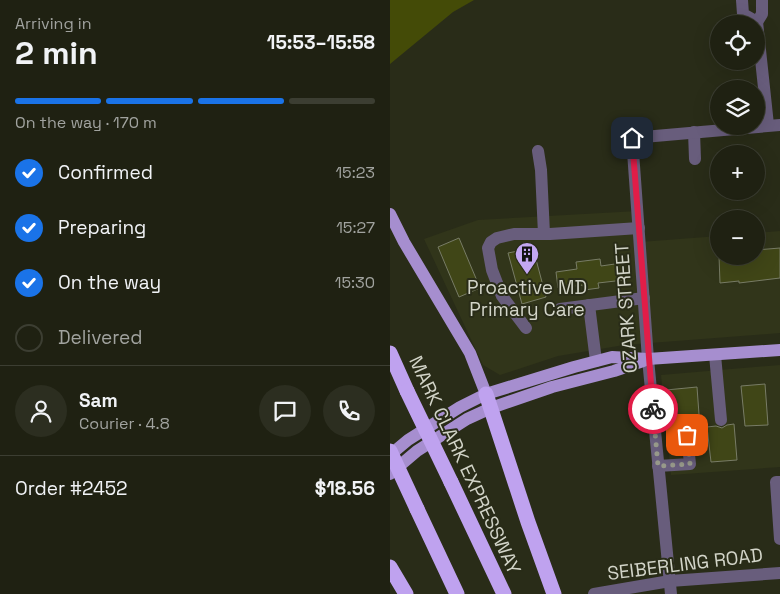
<!DOCTYPE html>
<meta charset="utf-8">
<style>
body{margin:0;font-family:"Space Grotesk",sans-serif;background:#2c2e20;color:#f1f3f6;height:100vh;display:flex;flex-direction:column;font-size:19px;white-space:nowrap}
*{box-sizing:border-box;margin:0}
p{font-size:16px;color:#a1a39f}
.icon{flex:none;width:28px;height:28px;fill:none;stroke:currentColor;stroke-width:2;stroke-linecap:round;stroke-linejoin:round}
.map{position:relative;flex:1;overflow:hidden}
.drawer{display:flex;flex-direction:column;background:#1f2112;width:390px}
.drawer>*{flex:none}
.fabs{position:absolute;left:320px;top:15px;display:grid;gap:10px}
.fabs a{display:grid;place-items:center;width:55px;height:55px;border-radius:50%;background:#1f2112;box-shadow:0 5px 20px #0002,0 0 0 1px #3c3e32;font-size:25px}
.pin{position:absolute;display:grid;place-items:center;width:42px;height:42px;color:#fff;margin:-21px;border-radius:10px;box-shadow:0 2px 8px #0006}
.courier{position:absolute;display:grid;place-items:center;width:50px;height:50px;margin:-25px;border:4px solid #e11d48;border-radius:50%;background:#fff;color:#222;box-shadow:0 1px 6px #0007}
.head em{font-style:normal;font-weight:800}
.head div{display:flex;flex-direction:column-reverse}
.head{display:flex;align-items:center;justify-content:space-between;height:85px;padding:0 15px}
h1{font-size:32px;font-weight:800;line-height:38px}
.bar{display:grid;grid-template-columns:repeat(4,1fr);gap:8px 5px;align-content:center;height:60px;padding:0 15px}
.bar i{height:6px;border-radius:4px;background:#3c3e32}
.bar .selected{background:#1a73e8}
.bar p{grid-column:span 4}
.line{display:flex;align-items:center;gap:12px;padding:0 15px;border-top:1px solid #3c3e32}
.line div{flex:1}
.round{display:grid;place-items:center;flex:none;width:52px;height:52px;border-radius:26px;background:#2c2e20}
ol{padding:0 15px;list-style:none}
li{display:flex;align-items:center;gap:15px;height:55px}
li p{margin-inline-start:auto}
li .icon{padding:5px;border-radius:50%;background:#1a73e8;color:#fff;stroke-width:4}
li:last-child{color:#a1a39f}
li i{width:28px;height:28px;border:2px solid #3c3e32;border-radius:50%}
main{display:flex;flex:1;min-height:0}
.map>svg:first-child{display:block}
.built{fill:#31351a}
.green{fill:#444b07}
.building{fill:#404617;stroke:#787c66}
.lines{fill:none;stroke-linecap:round;stroke-linejoin:round}
.minor{stroke:#685d7c;stroke-width:12}
.major{stroke:#a68ecf;stroke-width:12}
.highway{stroke:#bfa2ef;stroke-width:15}
.highway-bridge{stroke:#bfa2ef;stroke-width:15}
.done{stroke:#97998a;stroke-width:5;stroke-dasharray:0 9}
.route{stroke:#e11d48;stroke-width:6}
.labels{text-anchor:middle;dominant-baseline:central;stroke-width:4;stroke-linejoin:round;paint-order:stroke}
.poi-label{font-size:19px;fill:#d2d4c8;stroke:#292c18}
.street-label{font-size:19px;fill:#d2d4c8;stroke:#292c18}
</style>
<main>
<section class="drawer">
<div class="head"><div><h1>2 min</h1><p>Arriving in</p></div><em>15:53–15:58</em></div>
<div class="bar"><i class="selected"></i><i class="selected"></i><i class="selected"></i><i></i><p>On the way · 170 m</p></div>
<ol>
<li><svg class="icon" aria-label="check" viewBox="0 0 24 24"><path d="M5 12l5 5 9-10"/></svg>Confirmed<p>15:23</p></li>
<li><svg class="icon" aria-label="check" viewBox="0 0 24 24"><path d="M5 12l5 5 9-10"/></svg>Preparing<p>15:27</p></li>
<li><svg class="icon" aria-label="check" viewBox="0 0 24 24"><path d="M5 12l5 5 9-10"/></svg>On the way<p>15:30</p></li>
<li><i></i>Delivered</li>
</ol>
<div class="line" style="height:90px"><a class="round"><svg class="icon" aria-label="person" viewBox="0 0 24 24"><circle cx="12" cy="8" r="4"/><path d="M4 21q1-7 8-7t8 7"/></svg></a><div><b>Sam</b><p>Courier · 4.8</p></div><a class="round"><svg class="icon" aria-label="chat" viewBox="0 0 24 24"><path d="M4 5h16v11H9l-5 4z"/></svg></a><a class="round"><svg class="icon" aria-label="phone" viewBox="0 0 24 24"><path d="M5 4h4l2 5-3 2q2 4 5 5l2-3 5 2v4C11 20 4 13 5 4z"/></svg></a></div>
<div class="line" style="height:65px"><div>Order #2452</div><b>$18.56</b></div>
</section>
<div class="map">
<svg width="390" height="594" viewBox="0 0 390 594">
<rect width="100%" height="100%" fill="#292c18"/>
<g class="built">
<polygon points="248,211 250,242 329,236 329,256 366,256 366,233 390,231 390,333 234,345 168,356 110,375 93,365 34,239 88,220"/>
<polygon points="390,365 390,467 281,475 271,375"/>
</g>
<polygon class="green" points="0,0 84,0 63,12 0,64"/>
<g class="building">
<polygon points="69,238 90,288 69,297 48,247"/>
<polygon points="143,248 156,297 132,304 118,253"/>
<polygon points="390,248 390,278 349,283 349,281 330,283 329,256 366,256 366,250"/>
<polygon points="210,259 211,266 232,263 234,280 208,283 209,288 194,290 193,285 168,288 166,272 187,269 186,262"/>
<polygon points="375,384 378,425 355,426 351,386"/>
<polygon points="307,387 310,428 301,428 297,427 291,429 279,430 276,390"/>
<polygon points="344,424 347,460 321,462 317,427 326,426 332,428 337,425"/>
</g>
<g class="lines">
<g class="minor">
<polyline points="352,0 353,14 367,22 378,125"/>
<polyline points="367,22 372,14 372,0"/>
<polyline points="304,132 305,159"/>
<polyline points="148,151 151,170 154,234"/>
<polyline points="199,305 206,361"/>
<polyline points="170,309 254,298"/>
<polyline points="136,328 112,296 102,270 98,248 101,242 107,238 124,234 160,234 249,228"/>
<polyline points="325,355 331,420"/>
<polyline points="268,466 300,464 297,435"/>
<polyline points="390,482 386,482 390,539"/>
<polyline points="204,594 280,581 390,573"/>
<polyline points="281,594 258,359 242,138 390,125"/>
</g>
<g class="major">
<polyline points="0,214 14,242 80,353 96,394"/>
<polyline points="0,455 18,440 70,407 96,394 184,367 222,357 258,359 390,350"/>
<polyline points="0,474 27,451 77,419 101,408 162,387 224,371 253,361"/>
</g>
<g class="highway">
<polyline points="0,353 17,391"/>
<polyline points="96,394 138,522 164,594"/>
<polyline points="61,482 114,594"/>
<polyline points="27,509 67,594"/>
<polyline points="0,567 16,594"/>
</g>
<g class="highway-bridge">
<polyline points="17,391 61,482"/>
<polyline points="0,451 27,509"/>
</g>
</g>
<g class="lines">
<polyline class="done" points="263,409 268,466 300,464 297,435"/>
<polyline class="route" points="242,138 263,409"/>
</g>
<defs>
<g id="building-pin" transform="scale(1.25)"><path d="M0 17L-7.5 6A9.5 9.5 0 1 1 7.5 6Z" fill="#c3a7f2" stroke="#292c18"/><path d="M-4-6H4V6H1V3H-1V6H-4ZM-2.5-4.3h1.7v1.8h-1.7ZM.8-4.3h1.7v1.8H.8ZM-2.5-1h1.7V.8h-1.7ZM.8-1h1.7V.8H.8Z" fill="#111"/></g>
</defs>
<g fill-rule="evenodd">
<use href="#building-pin" x="137" y="254"/>
</g>
<g class="labels">
<g class="poi-label">
<text x="137" y="287">Proactive MD<tspan x="137" dy="22">Primary Care</tspan></text>
</g>
<g class="street-label">
<text transform="translate(236 308) rotate(-94)">OZARK STREET</text>
<text transform="translate(75 465) rotate(65)">MARK CLARK EXPRESSWAY</text>
<text transform="translate(295 564) rotate(-7)">SEIBERLING ROAD</text>
</g>
</g>
</svg>
<div class="fabs">
<a><svg class="icon" aria-label="locate" viewBox="0 0 24 24"><circle cx="12" cy="12" r="6"/><path d="M12 2v4M12 18v4M2 12h4M18 12h4"/></svg></a>
<a><svg class="icon" aria-label="layers" viewBox="0 0 24 24"><path d="M12 4l9 5-9 5-9-5zM3 14l9 5 9-5"/></svg></a>
<a>+</a>
<a>−</a>
</div>
<div class="pin" style="left:297px;top:435px;background:#ea580c"><svg class="icon" aria-label="bag" viewBox="0 0 24 24"><path d="M5 8h14l-1 12H6zM9 8a3 3 0 0 1 6 0"/></svg></div>
<div class="pin" style="left:242px;top:138px;background:#1f2937"><svg class="icon" aria-label="home" viewBox="0 0 24 24"><path d="M3 11l9-7 9 7M6 9v11h12V9"/></svg></div>
<div class="courier" style="left:263px;top:409px"><svg class="icon" aria-label="bike" viewBox="0 0 24 24"><circle cx="6" cy="16" r="4"/><circle cx="18" cy="16" r="4"/><path d="M6 16l4-8h5l3 8M10 8l3 8H6M13 5h3"/></svg></div>
</div>
</main>
